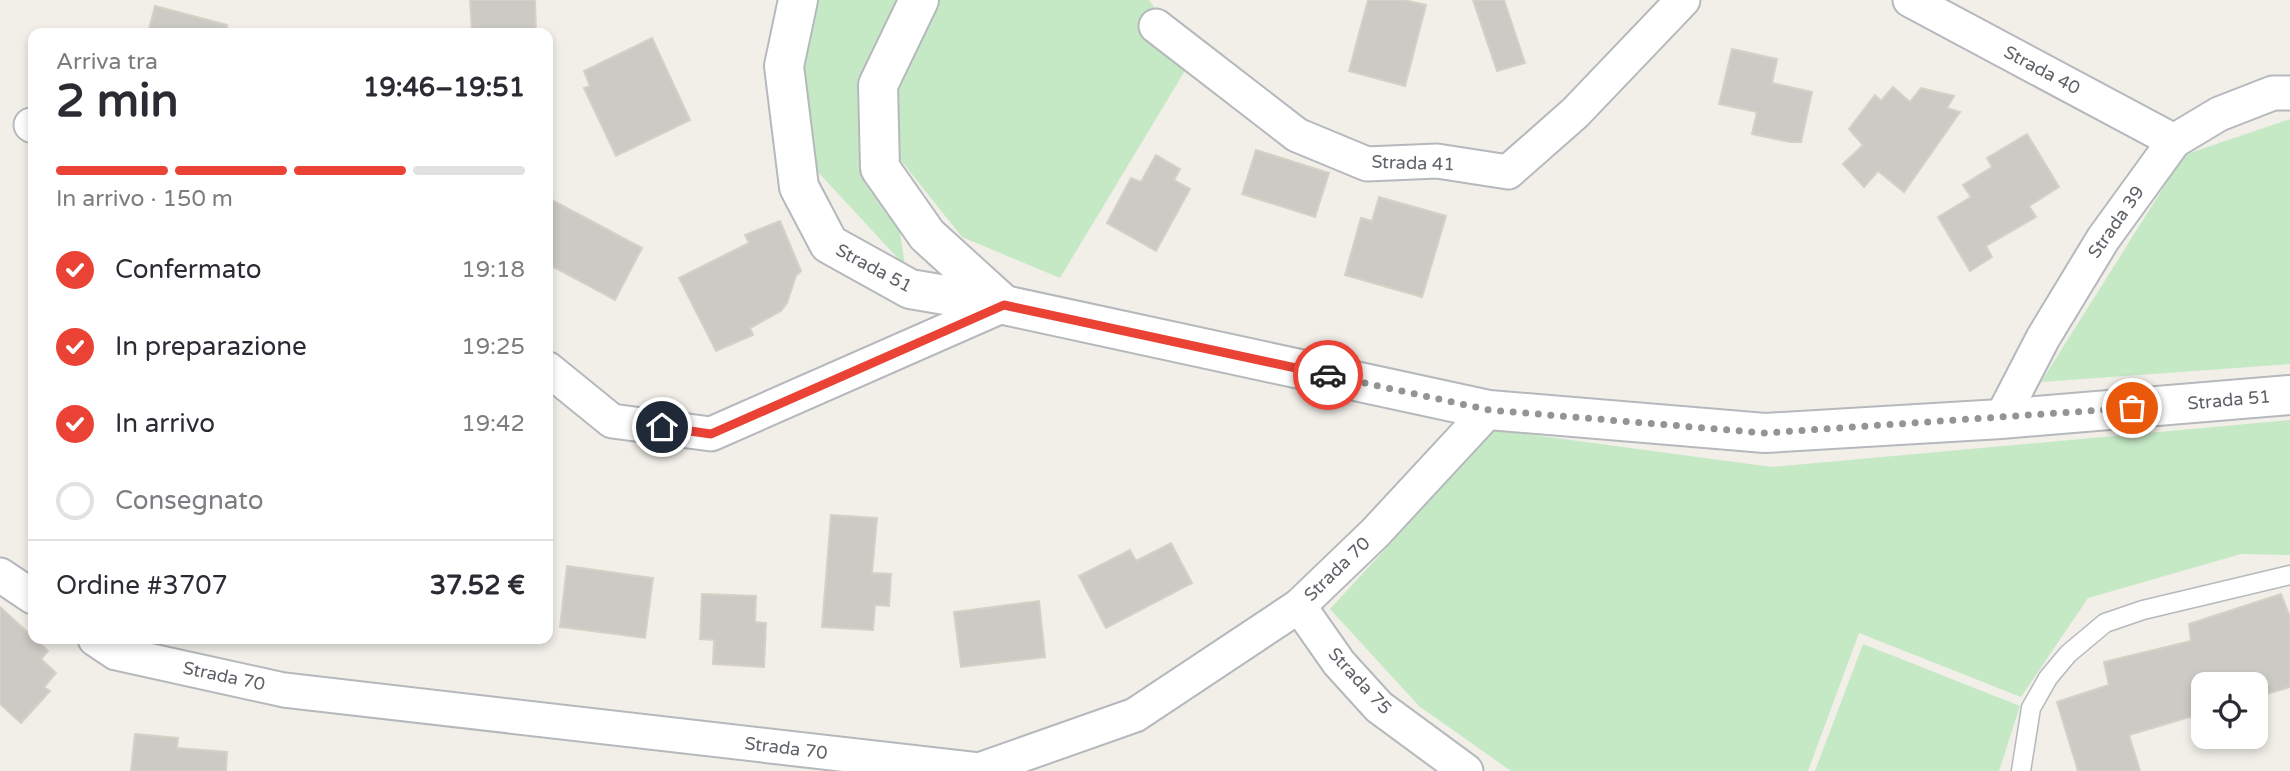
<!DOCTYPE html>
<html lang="it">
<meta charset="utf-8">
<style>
body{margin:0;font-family:"Varela Round",sans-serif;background:#f2f2f3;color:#2b2b33;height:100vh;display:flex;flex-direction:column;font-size:26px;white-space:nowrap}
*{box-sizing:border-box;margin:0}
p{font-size:23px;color:#7c7c81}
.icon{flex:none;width:38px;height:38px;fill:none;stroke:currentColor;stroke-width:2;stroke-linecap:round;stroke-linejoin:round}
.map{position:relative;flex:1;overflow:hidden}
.drawer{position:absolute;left:28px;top:28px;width:525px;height:616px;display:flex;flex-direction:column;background:#fff;border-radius:14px;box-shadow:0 4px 10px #0003}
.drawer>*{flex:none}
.controls{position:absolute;left:2191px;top:672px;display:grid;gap:14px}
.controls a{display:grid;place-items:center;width:77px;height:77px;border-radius:14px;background:#fff;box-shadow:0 4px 10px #0003;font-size:35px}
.pin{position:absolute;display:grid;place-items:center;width:60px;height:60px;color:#fff;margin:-30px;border:4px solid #fff;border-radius:50%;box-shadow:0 2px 7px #0007}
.courier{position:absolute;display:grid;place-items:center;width:70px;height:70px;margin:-35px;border:5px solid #ea4335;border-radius:50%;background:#fff;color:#222;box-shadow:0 2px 9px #0007}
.headline em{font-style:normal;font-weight:700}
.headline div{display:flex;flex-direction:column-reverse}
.headline{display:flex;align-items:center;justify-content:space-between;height:119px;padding:0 28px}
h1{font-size:46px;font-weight:700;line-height:52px}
.bar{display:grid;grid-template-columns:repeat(4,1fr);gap:10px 7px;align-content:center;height:84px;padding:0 28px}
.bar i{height:9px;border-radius:5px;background:#e1e1e2}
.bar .selected{background:#ea4335}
.bar p{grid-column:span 4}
.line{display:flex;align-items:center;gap:18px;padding:0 28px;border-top:2px solid #e1e1e2}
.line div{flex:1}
ol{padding:0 28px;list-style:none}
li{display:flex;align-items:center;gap:21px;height:77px}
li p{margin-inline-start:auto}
li .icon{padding:7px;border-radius:50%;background:#ea4335;color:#fff;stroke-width:4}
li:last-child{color:#7c7c81}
li i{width:38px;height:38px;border:4px solid #e1e1e2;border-radius:50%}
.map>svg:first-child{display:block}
.green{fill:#c5e8c5}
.building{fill:#cccac5;stroke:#d6d1c6;stroke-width:2}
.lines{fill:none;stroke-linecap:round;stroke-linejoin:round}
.service-casing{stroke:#b5b8bc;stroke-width:21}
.minor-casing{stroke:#b5b8bc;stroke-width:37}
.tertiary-casing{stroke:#b5b8bc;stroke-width:42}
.service{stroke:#fff;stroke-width:18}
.minor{stroke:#fff;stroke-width:33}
.tertiary{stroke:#fff;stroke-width:38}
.done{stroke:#929495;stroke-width:7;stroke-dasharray:0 12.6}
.route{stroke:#ea4335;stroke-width:9}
.labels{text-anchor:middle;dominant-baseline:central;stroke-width:5;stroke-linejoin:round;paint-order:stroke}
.street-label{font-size:18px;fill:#5f6368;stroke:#fff}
</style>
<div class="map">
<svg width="2290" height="771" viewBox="0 0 2290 771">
<rect width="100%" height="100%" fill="#f1efe8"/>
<g class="green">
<polygon points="809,0 1149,0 1192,59 1060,278 962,237 887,143 905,266 793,145"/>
<polygon points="2290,119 2290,364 2041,382 2184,155"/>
<polygon points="2290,420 2290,555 2241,554 2088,598 2021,697 1859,633 1808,771 1511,771 1419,706 1330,609 1495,430 1772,467"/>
<polygon points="1863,644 2020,706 1999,771 1815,771"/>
</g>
<g class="building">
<polygon points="470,0 535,0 536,33 472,33"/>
<polygon points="1368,0 1404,0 1426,5 1405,86 1349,71"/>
<polygon points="1473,0 1504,0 1525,63 1497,71"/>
<polygon points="155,6 227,25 226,33 148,33"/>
<polygon points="652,38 690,120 616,156 584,88 590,86 584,71"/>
<polygon points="1732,49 1777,59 1772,83 1812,92 1801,142 1790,142 1752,134 1757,112 1719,104"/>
<polygon points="1893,87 1910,102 1921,88 1954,96 1947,108 1960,112 1904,192 1878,171 1864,187 1843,164 1863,145 1849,129 1875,95 1881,101"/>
<polygon points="2027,134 2059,187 2029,206 2036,217 1986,246 1992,257 1970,271 1938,217 1971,197 1963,185 1992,167 1987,158"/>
<polygon points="1256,150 1329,173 1315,217 1242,194"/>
<polygon points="1156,155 1180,169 1174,180 1190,189 1156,251 1107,223 1131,178 1141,182"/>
<polygon points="1379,197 1446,216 1422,297 1345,275 1361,218 1372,221"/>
<polygon points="548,198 642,248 615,300 548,264"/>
<polygon points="780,221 801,271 796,276 787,303 781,311 750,328 753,335 716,351 679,278 749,243 745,235"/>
<polygon points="831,515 877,518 872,573 891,574 889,606 875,605 873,630 822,627"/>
<polygon points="1171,543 1192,583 1106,628 1079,576 1130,550 1136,561"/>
<polygon points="567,566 653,578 645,638 560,627"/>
<polygon points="702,594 756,596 755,622 766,623 764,667 713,664 714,640 700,639"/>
<polygon points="2281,594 2290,617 2290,687 2256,697 2256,684 2203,684 2203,713 2129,735 2140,771 2078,771 2057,702 2109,685 2104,662 2191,641 2189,624"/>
<polygon points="1039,601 1045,657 961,667 954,612"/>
<polygon points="0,607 48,651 41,659 56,673 44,687 50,691 21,723 0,704"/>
<polygon points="135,734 178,738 177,748 227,752 226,771 131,771"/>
</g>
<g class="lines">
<g class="service-casing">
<polyline id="service" points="2021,771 2031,708 2048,678 2068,654 2105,623 2143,610 2290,575"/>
</g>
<g class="minor-casing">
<g id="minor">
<polyline points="1910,0 2174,141"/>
<polyline points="1156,26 1297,135 1367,164 1437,161 1508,172 1575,113 1683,0"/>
<polyline points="31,125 33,126"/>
<polyline points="548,369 612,421 711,434 1004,305"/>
<polyline points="2001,419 2043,338 2103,239 2174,141 2219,114 2273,93 2290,93"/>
<polyline points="0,575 33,597"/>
<polyline points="1299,606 1339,663 1379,707 1466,771"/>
<polyline points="95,639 116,653 284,690 979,770 1135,715 1299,606 1375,533 1489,410"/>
</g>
</g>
<g class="tertiary-casing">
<g id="tertiary">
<polyline points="798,0 784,66 799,187 829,244 910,289 1004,305 1489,410 1765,433 2001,419 2290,395"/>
<polyline points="919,0 878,85 880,168 927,235 1004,305"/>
</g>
</g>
<use href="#service" class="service"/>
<use href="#minor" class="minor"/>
<use href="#tertiary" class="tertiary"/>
</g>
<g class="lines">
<polyline class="done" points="1328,375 1489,410 1765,433 2132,408"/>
<polyline class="route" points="662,427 711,434 1004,305 1328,375"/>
</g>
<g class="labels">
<g class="street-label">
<text transform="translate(2042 70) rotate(28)">Strada 40</text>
<text transform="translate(1413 163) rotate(2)">Strada 41</text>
<text transform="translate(2116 222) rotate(-55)">Strada 39</text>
<text transform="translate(874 268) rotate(28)">Strada 51</text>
<text transform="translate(2229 400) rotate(-5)">Strada 51</text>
<text transform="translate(1337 569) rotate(-44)">Strada 70</text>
<text transform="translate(224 676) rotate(12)">Strada 70</text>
<text transform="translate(1360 681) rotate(47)">Strada 75</text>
<text transform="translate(786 748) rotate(7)">Strada 70</text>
</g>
</g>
</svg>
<div class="controls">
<a><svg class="icon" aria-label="locate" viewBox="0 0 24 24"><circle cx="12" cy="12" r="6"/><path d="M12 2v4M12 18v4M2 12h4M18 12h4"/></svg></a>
</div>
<div class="pin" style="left:2132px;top:408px;background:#ea580c"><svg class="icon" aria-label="bag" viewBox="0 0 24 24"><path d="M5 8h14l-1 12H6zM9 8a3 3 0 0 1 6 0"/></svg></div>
<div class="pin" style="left:662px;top:427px;background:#1f2937"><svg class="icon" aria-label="home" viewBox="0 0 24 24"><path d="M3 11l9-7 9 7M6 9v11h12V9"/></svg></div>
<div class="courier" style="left:1328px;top:375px"><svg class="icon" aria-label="car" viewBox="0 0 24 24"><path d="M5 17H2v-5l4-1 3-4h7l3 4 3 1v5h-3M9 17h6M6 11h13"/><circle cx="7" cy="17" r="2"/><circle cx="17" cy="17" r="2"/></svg></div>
<section class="drawer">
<div class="headline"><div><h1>2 min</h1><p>Arriva tra</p></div><em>19:46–19:51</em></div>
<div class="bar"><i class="selected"></i><i class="selected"></i><i class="selected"></i><i></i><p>In arrivo · 150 m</p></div>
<ol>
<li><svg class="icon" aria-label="check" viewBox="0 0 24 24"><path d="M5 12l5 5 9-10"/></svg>Confermato<p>19:18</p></li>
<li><svg class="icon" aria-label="check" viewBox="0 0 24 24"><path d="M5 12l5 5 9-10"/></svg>In preparazione<p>19:25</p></li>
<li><svg class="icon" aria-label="check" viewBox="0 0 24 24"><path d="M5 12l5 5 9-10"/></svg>In arrivo<p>19:42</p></li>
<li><i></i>Consegnato</li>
</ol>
<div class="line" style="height:91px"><div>Ordine #3707</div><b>37.52 €</b></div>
</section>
</div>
